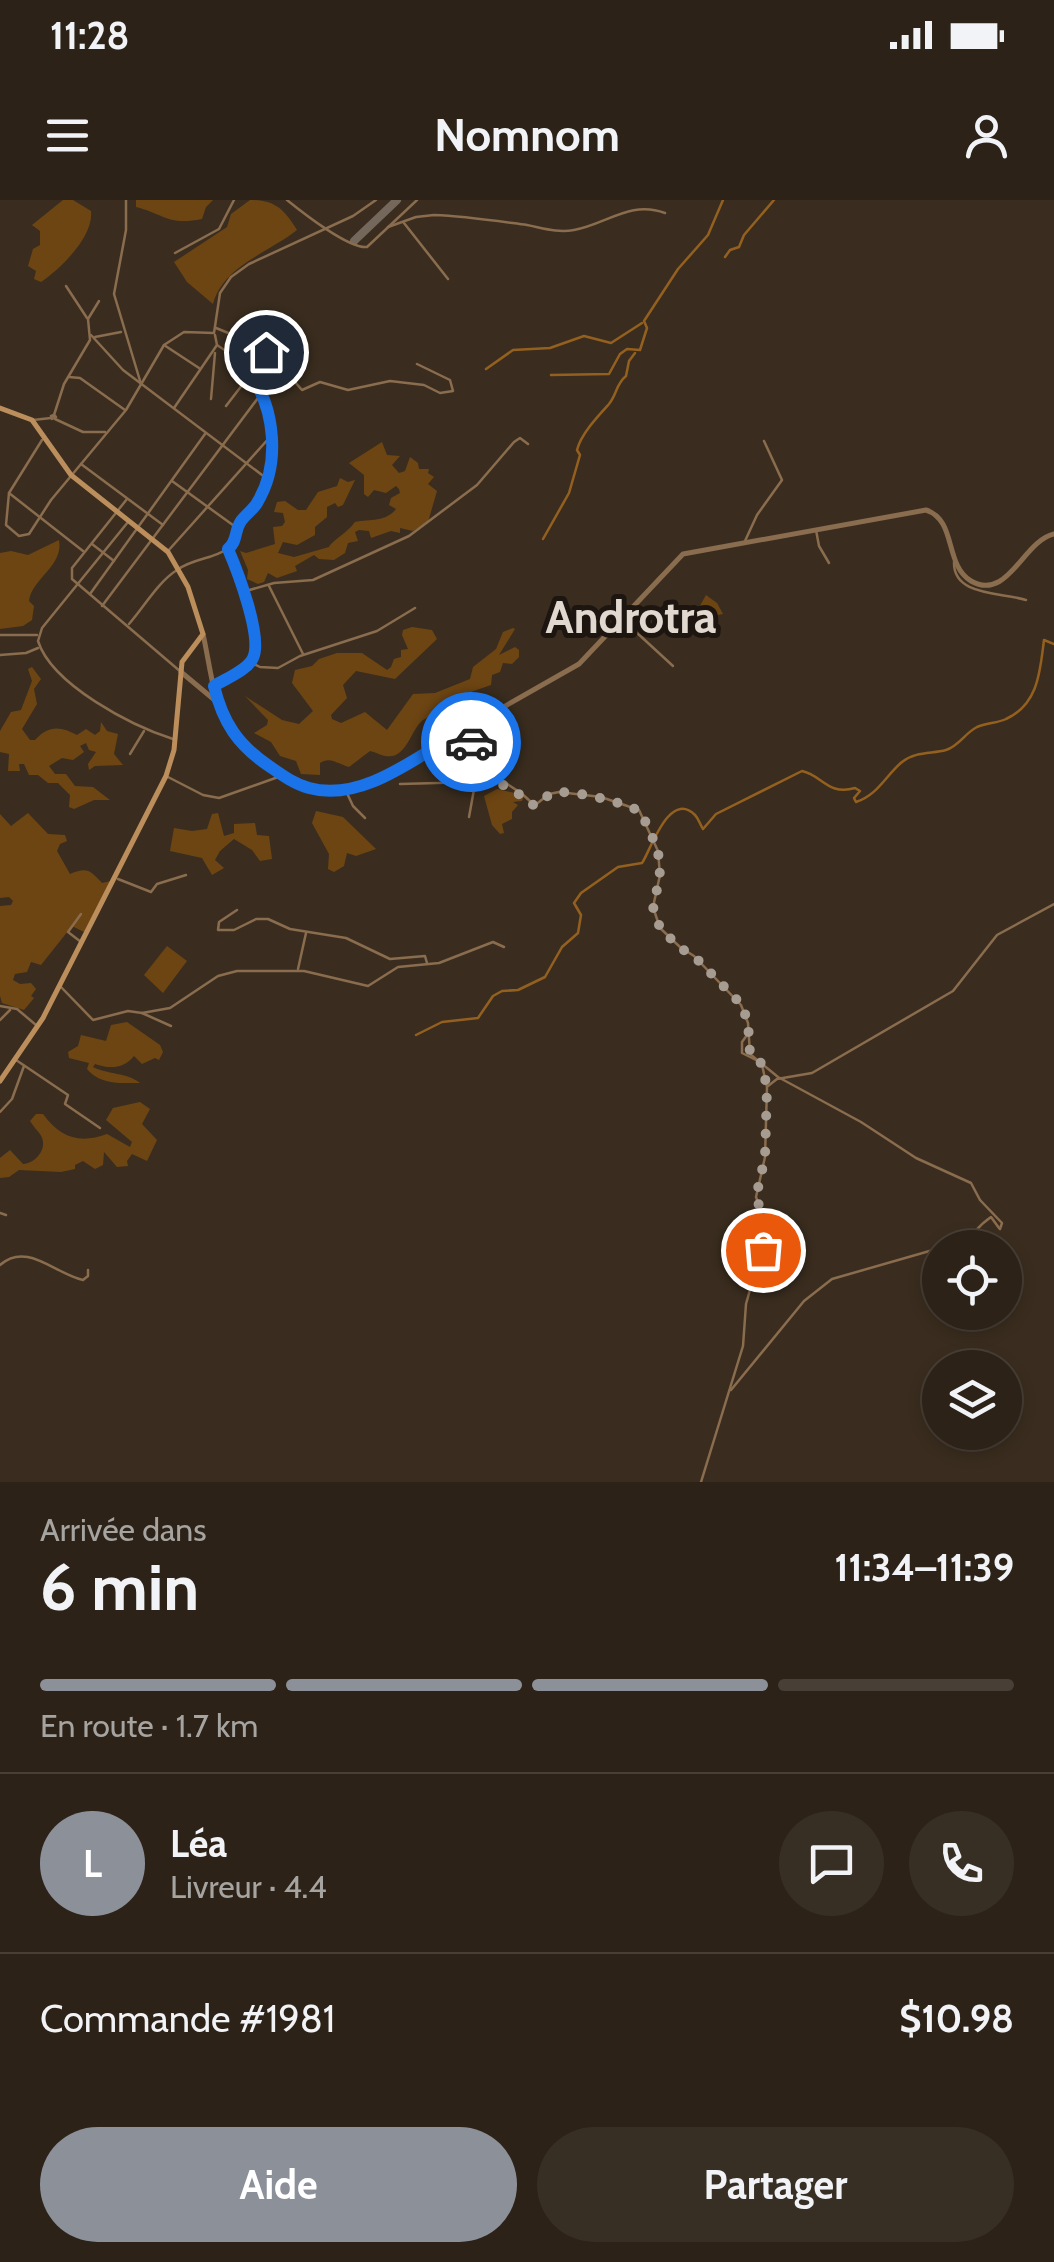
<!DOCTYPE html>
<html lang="fr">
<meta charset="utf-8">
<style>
body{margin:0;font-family:Cabin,sans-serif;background:#382f24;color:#f1f3f6;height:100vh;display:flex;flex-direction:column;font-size:38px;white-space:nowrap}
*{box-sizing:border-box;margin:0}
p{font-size:32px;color:#a6a4a1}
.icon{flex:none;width:55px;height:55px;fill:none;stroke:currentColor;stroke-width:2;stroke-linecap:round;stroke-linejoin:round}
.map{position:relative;height:1282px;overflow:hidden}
.panel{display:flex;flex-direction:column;background:#2c2217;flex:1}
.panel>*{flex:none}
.tools{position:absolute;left:922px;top:1030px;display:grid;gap:20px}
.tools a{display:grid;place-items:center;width:100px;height:100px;border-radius:50%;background:#2c2217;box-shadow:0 5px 15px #0003,0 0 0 2px #483f36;font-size:50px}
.pin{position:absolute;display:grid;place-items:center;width:85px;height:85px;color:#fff;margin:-42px;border:5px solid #fff;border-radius:50%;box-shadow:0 2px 10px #0007}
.courier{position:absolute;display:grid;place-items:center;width:100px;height:100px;margin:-50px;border:8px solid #1a73e8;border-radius:50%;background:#fff;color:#222;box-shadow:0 2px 12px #0007}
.summary em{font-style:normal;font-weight:800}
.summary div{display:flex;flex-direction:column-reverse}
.summary{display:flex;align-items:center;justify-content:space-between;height:170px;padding:0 40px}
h1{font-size:65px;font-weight:800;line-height:75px}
.bar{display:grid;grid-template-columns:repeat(4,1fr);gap:15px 10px;align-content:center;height:120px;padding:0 40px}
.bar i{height:12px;border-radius:8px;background:#483f36}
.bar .active{background:#8c9099}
.bar p{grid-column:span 4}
.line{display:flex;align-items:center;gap:25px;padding:0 40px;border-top:2px solid #483f36}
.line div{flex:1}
.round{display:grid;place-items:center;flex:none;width:105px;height:105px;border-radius:52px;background:#382f24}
.cta{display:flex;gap:20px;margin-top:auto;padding:20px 40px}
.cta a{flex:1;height:115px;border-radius:60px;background:#8c9099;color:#fff;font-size:40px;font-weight:800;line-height:115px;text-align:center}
.cta a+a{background:#382f24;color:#f1f3f6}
.status{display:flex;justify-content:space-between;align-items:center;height:70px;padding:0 50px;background:#2c2217;direction:ltr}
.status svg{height:28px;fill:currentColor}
header{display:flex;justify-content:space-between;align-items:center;height:130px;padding:0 40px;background:#2c2217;font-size:45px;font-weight:800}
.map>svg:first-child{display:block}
.green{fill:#6d4513}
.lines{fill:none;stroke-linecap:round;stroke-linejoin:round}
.stream{stroke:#94601f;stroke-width:2.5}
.taxiway{stroke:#74685c;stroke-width:8}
.minor{stroke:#8a6c4e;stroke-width:2.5}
.tertiary{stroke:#8a6c4e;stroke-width:5}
.secondary{stroke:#bc8e5b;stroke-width:5}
.done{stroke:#a79c91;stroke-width:10;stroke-dasharray:0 18}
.route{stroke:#1a73e8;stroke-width:12}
.labels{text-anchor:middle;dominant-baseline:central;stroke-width:10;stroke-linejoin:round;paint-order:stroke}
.district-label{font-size:45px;font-weight:bold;fill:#e1d8cf;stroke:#1d1610}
</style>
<div class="status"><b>11:28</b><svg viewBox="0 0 49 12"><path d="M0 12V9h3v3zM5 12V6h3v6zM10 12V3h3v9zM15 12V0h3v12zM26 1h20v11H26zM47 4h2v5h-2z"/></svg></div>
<header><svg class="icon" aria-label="menu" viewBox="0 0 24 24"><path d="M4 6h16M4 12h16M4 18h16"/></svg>Nomnom<svg class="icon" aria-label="person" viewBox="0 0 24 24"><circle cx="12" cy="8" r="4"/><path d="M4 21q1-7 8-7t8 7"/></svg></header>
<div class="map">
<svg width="1054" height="1282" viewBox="0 0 1054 1282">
<rect width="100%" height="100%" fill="#3a2d1f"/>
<g class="green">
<path d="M63,0h10l18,11c3,26 -32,59 -50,71l-7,-3 2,-8 -8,-5 5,-17 7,-4v-14l-8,-6z"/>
<path d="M136,0h77l-7,7 -4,12c-34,7 -38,-5 -66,-12z"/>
<path d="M250,0c25,0 34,9 47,30 -29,23 -74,36 -84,74l-26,-22 -13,-20 53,-35 4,-13z"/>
<path d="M382,242l5,13 13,1 -8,9 7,8 6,-2 5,-14 8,6 1,6h10l-1,4 6,4 -6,7 9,7 -9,31 -15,9 -13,-3v5l-9,-2 -20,7 -2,-7 -10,-1 -4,2 3,9 -10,2 -3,10 -11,7 -15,-1 -5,-4 -19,11 2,5 -20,7 -9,-5 -4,9 -6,2 -11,-5 1,-9 -8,-19 6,2 29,-9 -2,-17 9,-1 3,-4 -2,-9 -9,-1 3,-10 8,-1 13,9h8l12,-18 19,-6 3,-8 8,4 7,-2 -12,25 -5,2 -3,-4 -8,4v10l-12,10v8l-18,10 -14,-3 -5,11 16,4 35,-10c3,-6 19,-15 26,-25 15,-3 31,0 41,-13l-7,-4 2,-7 9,-5 -1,-4 -3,-3 -10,7 -12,-3 -6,7 -4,-3v-19l-15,-12z"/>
<path d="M59,340c5,26 -27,38 -30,61l5,5 -2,14 -9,6 -23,3v-76l11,-2 17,4z"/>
<path d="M706,395l11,8 6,11 -5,1c-5,10 -11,17 -23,14l-3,-9z"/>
<path d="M412,427l20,3 5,9 -42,40 -39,-8 -13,14 4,13 -16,17 1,4 9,4 24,-11 22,18 26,-36 22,-1 35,-14 3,-12 23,-18 7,-17 10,-4 2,1 -16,26 16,-8 4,3v7l-7,7 -9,-1 -3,9 -8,3 -1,10 -20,7 -9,20c-13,3 -29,1 -39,8 -13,10 -16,40 -38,36 -5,-1 -10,-4 -15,-5l-21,16c-11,-3 -19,-11 -29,-4v12l-19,-1 -5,-13 -16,-5 -9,-14 -17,-9 13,-8 1,-5 -23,-24 37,24 17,4 14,-13 -21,-28 3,-13 17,-4 7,-7 18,-6h25l25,17 4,-3 3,-8 7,-2v-7l7,-1 -6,-14 1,-5z"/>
<path d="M32,467l9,12 -7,10 3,15 -15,25 8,11h5c14,-16 27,-13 42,-5l9,-6 9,6 5,-4 1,-9 6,9 11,3 -4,20 9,11 -28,1 -6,4 -1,-6 8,-12 -7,-2 -3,-7 -6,3 4,6 -11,8 -11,-2 -13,8 6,8h11l9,12 18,1 17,13h-16l-20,9 -5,-2 1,-12 -12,-12h-10l-10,-8h-9l-5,-11h-5l1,7h-12l1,-17 -9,-2v-21l11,-19 10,-2 11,-29 -4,-12z"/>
<polygon points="497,589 524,595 522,601 513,602 518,605 512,612 512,619 502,624 504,633 500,634 492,625 484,596"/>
<polygon points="316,611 343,617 376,649 356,656 347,653 344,666 334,672 328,669 329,654 312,623"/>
<path d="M28,613l20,21 17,1 2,6 -7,3 -3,7 13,23c17,-7 20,-4 32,9l9,-2 -27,51 -12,-6 -31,39 -10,-3 -4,10 -12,2 -2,6 7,4 11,-1 5,6 -5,7 3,2 -10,12 -22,-7 -2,-7v-90l11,-1 2,-4 -4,-4 -9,1v-84l11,12z"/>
<polygon points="218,613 224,636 234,633 234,624 255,623 257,635 269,636 272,659 260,661 252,650 234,639 220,651 215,660 224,668 212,675 202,658 170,651 174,628 192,631 207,629 212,614"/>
<polygon points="167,746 187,761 163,793 144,775"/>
<path d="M127,822l33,23 3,7 -4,8 -4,-2 -13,6 -8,-8c-10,13 -25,13 -39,8l-2,3c16,8 33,5 47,16 -19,0 -40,2 -53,-14l2,-6 -20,-5 -1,-6 10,-6 3,-11 25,6 5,-16z"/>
<path d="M140,902l10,7 -8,15 15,16 -10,21 -15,-7 -5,7 1,5 -11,1 -13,-15 -1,13 -8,4 -12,-8 -8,4v4l-14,3 -42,-2 -10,7 -9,1v-20l10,-8 13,14c14,-1 26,-17 17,-30 -3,-4 -7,-8 -10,-13l6,-7h7c17,24 37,30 64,20l23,13 2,-5 -26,-22 7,-12z"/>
</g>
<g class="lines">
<g class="stream">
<polyline points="725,57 730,50 739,47 744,35 774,0"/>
<polyline points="486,169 513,150 550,148 584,136 611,143 642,123"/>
<polyline points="551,175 609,174 620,154 627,149 640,150 647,128 644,121 678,69 708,35 723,0"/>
<path d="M543,339l26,-46 11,-38 -3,-5c4,-16 21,-34 32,-46 8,-10 7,-20 17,-28l3,-15 6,-8"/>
<path d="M416,835l26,-13 36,-4 15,-22 9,-5 16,-1 27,-13 17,-30 16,-14 3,-18 -7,-12 7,-10 37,-26 24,-4c8,-11 27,-74 53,-48 4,4 5,10 8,14l13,-15 86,-43c20,4 26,25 53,17l5,3 -6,7 2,4c22,-7 30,-27 46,-40 14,-11 30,-8 44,-12 13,-4 19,-17 31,-23 9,-4 21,-4 29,-8 33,-15 34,-49 38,-79l10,4"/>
</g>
<polyline class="taxiway" points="354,41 397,0"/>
<g class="minor">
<polyline points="126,0 126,30 114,94 141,184"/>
<path d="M287,0c16,13 62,49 80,47l50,-47"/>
<polyline points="404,23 448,79"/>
<path d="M388,27l28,-10 18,-2c31,1 63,6 93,10 16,3 30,8 47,5 33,-6 56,-30 91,-17"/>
<polyline points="175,53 219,29 234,0"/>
<polyline points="66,86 87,118"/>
<polyline points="216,128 248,141 273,157 302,190 320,182 348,190 390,181 424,185 440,193 453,191 450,180 417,164"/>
<polyline points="91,135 123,170 266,278"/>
<path d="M215,135l2,10c51,31 68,96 44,150 -5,12 -16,20 -23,31"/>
<polyline points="95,137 121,132"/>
<polyline points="164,145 199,168"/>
<polyline points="69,177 80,178 125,210"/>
<polyline points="211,199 215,153"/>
<polyline points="226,206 279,137 289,133 300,139"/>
<polyline points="174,208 217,145"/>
<polyline points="54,215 64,184 90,140 88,119 99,101"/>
<polygon points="54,215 56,217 52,219 51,216"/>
<polyline points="55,219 83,232 105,232"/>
<polyline points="33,220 51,218"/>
<polyline points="42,240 9,293 83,351"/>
<polyline points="81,264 163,325"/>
<polyline points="9,293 6,325 19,336 29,334 51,300 126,210 164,145 184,132 214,133 220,93 231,77 249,64 353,16 376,0"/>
<polyline points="127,299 72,368 72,379 181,472"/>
<path d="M128,322l-86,106 -4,13c14,44 94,85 135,98"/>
<polyline points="816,330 819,346 829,363"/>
<polyline points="745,341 757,315 782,280 764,241"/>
<polyline points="92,344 114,361"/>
<polyline points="168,351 270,237"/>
<path d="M954,362c-1,34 46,30 72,38"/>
<polyline points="269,386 303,454"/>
<polyline points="246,391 274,383 313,380 409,336 477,285 514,242 520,238 528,244"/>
<polyline points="90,394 205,234"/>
<polyline points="102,406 261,194"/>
<polyline points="623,420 673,466"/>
<path d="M129,424c15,-17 29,-42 48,-54 23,-17 56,-8 60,-42l-65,-47"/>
<polyline points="0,435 37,435"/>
<polyline points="0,455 26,453 38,448"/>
<polyline points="250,462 260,467 278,468 300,456 377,431 415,408"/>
<path d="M214,486c12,-7 33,-15 39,-28 10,-20 -16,-87 -24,-108"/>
<polyline points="130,554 144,531"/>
<path d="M487,567c15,18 35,22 47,39l15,-12 10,-2 42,5 38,13 19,41 2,24 -7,32 7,21 20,19 14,9 47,49 7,18 2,31 28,23 83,45 55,36 55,25 9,17 22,23 -2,6"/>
<polyline points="168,577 203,595 219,598 281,576"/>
<polyline points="400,584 475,582 487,567 464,531"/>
<polyline points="346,591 353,606 365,618"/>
<polyline points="469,617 475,584"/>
<polyline points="118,679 151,692 157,684 186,675"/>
<polyline points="237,710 219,722 218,730 234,730 256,719 268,719 290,729 346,738 390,759 425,756 427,763"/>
<polyline points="81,742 68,732 81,714"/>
<polyline points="298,769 306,733"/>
<polyline points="61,787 93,820 128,811 142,813 171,826"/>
<polyline points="0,806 17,809 36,825"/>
<polyline points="142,813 170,808 218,776 237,771 304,771 368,786 398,767 439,763 493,742 504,747"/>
<polyline points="0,820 10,810"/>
<polyline points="747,835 742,842 742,853 756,860"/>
<polyline points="16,860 68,895 65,904 100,928"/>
<polyline points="768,886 777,879 812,873 953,791 997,735 1054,704"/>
<polyline points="0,912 12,899 24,866"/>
<polyline points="0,1013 6,1015"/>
<path d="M942,1048c37,-7 24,-14 49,-31l8,11"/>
<path d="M0,1065c27,-24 55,9 83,15l5,-4v-6"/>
<polyline points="731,1190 804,1101 832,1079 940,1048"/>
<polyline points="701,1282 743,1146 746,1104 765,1037 765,1022 756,997 765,957 767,887 762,865"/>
</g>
<g class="tertiary">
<path d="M203,434c7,31 10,69 27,97 10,16 25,26 40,36 36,23 70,32 109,11l200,-114 104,-110 243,-44c31,10 18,55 45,71 37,21 52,-40 83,-47"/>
<polyline points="181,472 217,502"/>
</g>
<polyline class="secondary" points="0,208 32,220 71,275 168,352 188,387 203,434 182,462 174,550 166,576 43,818 0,881"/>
</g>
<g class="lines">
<path class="done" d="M471,542c11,16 20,35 36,46 11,7 19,7 27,18 6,-4 13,-11 20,-13 18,-4 71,10 87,19l17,38 2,26 -7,31 7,21 20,20 14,8 48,49 6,18 2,31 12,10 5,24 -2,69 -9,40 9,25 -2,28"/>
<path class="route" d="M266,152l-16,21c25,36 31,91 7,130 -4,7 -11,11 -16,18 -7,10 -3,20 -13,28 9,21 35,88 25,109 -5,12 -28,21 -39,28 9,37 24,59 55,80 13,9 25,18 40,22 54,15 110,-33 154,-58l8,12"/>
</g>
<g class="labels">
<g class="district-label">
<text x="631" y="417">Androtra</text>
</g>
</g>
</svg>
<div class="tools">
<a><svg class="icon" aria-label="locate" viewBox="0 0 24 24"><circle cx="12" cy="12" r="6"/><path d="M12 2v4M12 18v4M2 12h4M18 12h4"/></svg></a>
<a><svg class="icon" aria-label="layers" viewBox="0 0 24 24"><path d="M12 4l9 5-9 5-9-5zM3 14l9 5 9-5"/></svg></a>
</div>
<div class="pin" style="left:763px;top:1050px;background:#ea580c"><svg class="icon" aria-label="bag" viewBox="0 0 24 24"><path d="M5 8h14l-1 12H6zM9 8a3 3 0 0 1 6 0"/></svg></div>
<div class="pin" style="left:266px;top:152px;background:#1f2937"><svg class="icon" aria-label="home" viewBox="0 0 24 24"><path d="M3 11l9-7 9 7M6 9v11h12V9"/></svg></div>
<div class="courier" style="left:471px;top:542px"><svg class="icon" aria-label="car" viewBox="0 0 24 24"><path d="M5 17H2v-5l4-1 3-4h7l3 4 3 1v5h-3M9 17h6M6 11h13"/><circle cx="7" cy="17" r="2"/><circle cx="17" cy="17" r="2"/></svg></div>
</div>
<section class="panel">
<div class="summary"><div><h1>6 min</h1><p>Arrivée dans</p></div><em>11:34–11:39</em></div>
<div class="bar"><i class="active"></i><i class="active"></i><i class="active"></i><i></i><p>En route · 1.7 km</p></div>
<div class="line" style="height:180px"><b class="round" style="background:#8c9099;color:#fff">L</b><div><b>Léa</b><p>Livreur · 4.4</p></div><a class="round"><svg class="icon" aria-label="chat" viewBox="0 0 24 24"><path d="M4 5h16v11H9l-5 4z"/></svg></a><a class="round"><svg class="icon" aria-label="phone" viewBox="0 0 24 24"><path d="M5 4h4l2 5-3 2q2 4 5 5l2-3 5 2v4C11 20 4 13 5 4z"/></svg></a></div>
<div class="line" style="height:130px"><div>Commande #1981</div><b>$10.98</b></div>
<div class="cta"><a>Aide</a><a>Partager</a></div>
</section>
